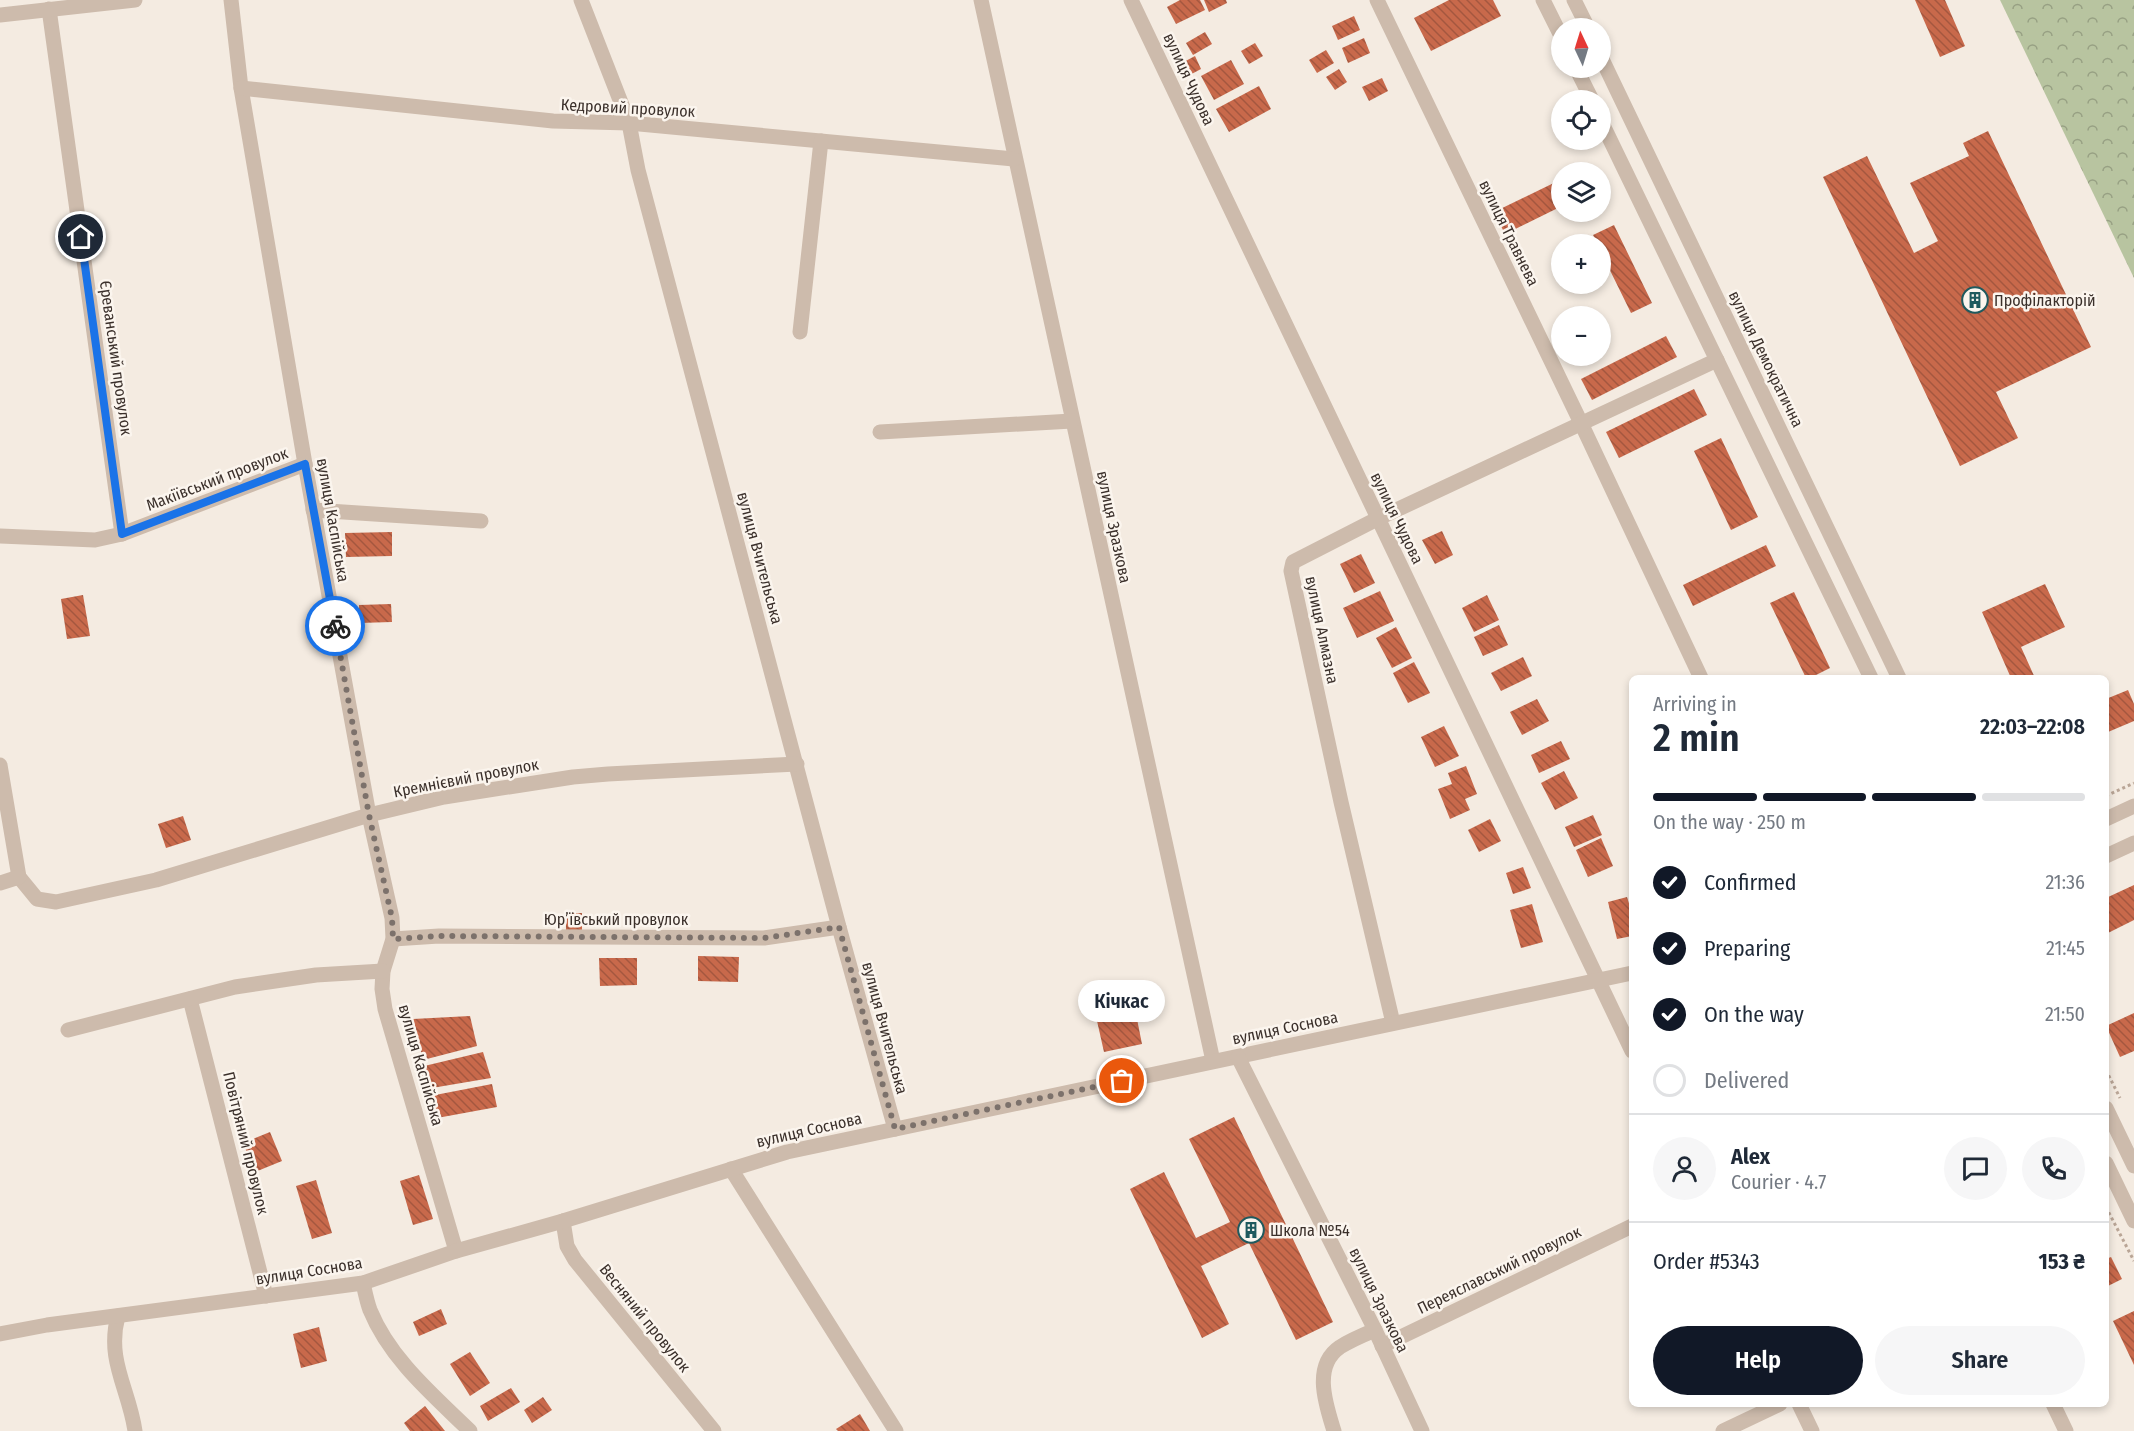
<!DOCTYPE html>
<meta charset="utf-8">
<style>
body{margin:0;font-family:"Fira Sans Condensed",sans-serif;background:#f6f6f7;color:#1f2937;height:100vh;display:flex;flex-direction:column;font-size:22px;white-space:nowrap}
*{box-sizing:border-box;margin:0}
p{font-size:20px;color:#747a83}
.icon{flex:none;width:33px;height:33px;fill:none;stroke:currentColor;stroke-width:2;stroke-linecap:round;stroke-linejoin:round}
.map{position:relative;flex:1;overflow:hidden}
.side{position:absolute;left:1629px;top:675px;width:480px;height:732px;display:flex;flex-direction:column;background:#fff;border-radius:9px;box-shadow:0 3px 9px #0003}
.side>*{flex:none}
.needle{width:39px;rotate:356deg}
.tools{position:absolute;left:1551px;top:18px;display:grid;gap:12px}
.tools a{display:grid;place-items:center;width:60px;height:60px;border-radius:50%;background:#fff;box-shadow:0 3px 9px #0003;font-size:30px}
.pin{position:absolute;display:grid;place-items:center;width:51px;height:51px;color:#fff;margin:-26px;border:3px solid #fff;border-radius:50%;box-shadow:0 2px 6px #0007}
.courier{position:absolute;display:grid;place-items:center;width:60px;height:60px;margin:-30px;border:4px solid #1a73e8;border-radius:50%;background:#fff;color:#222;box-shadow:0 2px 8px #0007}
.bubble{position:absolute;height:42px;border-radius:21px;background:#fff;box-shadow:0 3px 9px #0003;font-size:20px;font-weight:600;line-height:42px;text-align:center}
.overview em{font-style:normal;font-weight:600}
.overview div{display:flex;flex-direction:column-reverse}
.overview{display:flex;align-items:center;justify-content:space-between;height:102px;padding:0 24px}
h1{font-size:39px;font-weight:600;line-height:45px}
.bar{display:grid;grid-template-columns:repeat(4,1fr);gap:9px 6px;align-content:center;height:72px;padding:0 24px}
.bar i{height:8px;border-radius:4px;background:#e0e1e3}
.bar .active{background:#111827}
.bar p{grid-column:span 4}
.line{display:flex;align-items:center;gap:15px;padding:0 24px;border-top:2px solid #e0e1e3}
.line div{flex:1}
.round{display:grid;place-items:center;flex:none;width:63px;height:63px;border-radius:32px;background:#f6f6f7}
ol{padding:0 24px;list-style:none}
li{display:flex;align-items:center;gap:18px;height:66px}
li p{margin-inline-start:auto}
li .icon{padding:6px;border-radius:50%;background:#111827;color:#fff;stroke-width:4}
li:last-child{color:#747a83}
li i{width:33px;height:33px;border:3px solid #e0e1e3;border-radius:50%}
.button{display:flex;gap:12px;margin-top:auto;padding:12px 24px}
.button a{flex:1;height:69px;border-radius:36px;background:#111827;color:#fff;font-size:24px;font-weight:600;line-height:69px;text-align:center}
.button a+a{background:#f6f6f7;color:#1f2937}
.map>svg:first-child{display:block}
.forest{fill:url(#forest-crowns)}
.building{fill:url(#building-back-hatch)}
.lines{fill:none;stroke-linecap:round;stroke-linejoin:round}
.path{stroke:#b9a596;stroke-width:3;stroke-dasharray:3 3;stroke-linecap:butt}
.minor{stroke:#cdbbac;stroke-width:15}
.tertiary{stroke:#cdbbac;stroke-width:15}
.done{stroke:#7c716b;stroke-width:6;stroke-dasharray:0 10.8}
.route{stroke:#1a73e8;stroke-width:8}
.labels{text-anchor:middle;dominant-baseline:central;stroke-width:5;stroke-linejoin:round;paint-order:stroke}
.street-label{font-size:16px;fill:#3b302b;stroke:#fbf5ee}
.poi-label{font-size:16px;fill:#3b302b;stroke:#fbf5ee;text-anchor:start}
</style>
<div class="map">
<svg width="2134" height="1431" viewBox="0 0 2134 1431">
<defs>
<pattern id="forest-crowns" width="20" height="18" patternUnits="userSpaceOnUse" patternTransform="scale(1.5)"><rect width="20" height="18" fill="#b8c4a0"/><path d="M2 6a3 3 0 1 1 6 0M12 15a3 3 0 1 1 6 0" fill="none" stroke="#97a083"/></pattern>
<pattern id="building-back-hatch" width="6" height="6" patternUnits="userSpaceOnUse" patternTransform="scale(1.5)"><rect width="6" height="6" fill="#c8694b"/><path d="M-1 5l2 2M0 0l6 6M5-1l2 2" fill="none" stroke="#a4573f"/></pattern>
</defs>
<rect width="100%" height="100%" fill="#f4ebe1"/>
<polygon class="forest" points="2000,0 2134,0 2134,278"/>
<g class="building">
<polygon points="1180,0 1200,0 1205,10 1176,24 1167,7"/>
<polygon points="1204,0 1226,0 1227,3 1209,12"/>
<polygon points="1449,0 1493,0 1501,16 1431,51 1414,18"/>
<polygon points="1915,0 1945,0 1965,46 1940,57"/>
<polygon points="1354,16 1360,30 1338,40 1332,26"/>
<polygon points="1205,32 1212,44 1193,55 1186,43"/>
<polygon points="1364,38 1370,53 1348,63 1342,48"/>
<polygon points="1255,43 1263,56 1249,64 1241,51"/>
<polygon points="1326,50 1334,63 1317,73 1309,60"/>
<polygon points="1195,56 1201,69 1186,77 1180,64"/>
<polygon points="1231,60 1244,84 1214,100 1201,76"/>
<polygon points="1339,69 1347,82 1335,90 1326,77"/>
<polygon points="1382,78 1388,91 1369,101 1362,87"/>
<polygon points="1259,86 1271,109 1229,132 1216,109"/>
<polygon points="1988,131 2091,347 1996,392 2018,438 1960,466 1823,177 1867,156 1914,253 1938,241 1910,183 1969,156 1963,143"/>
<polygon points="1562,179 1562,206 1505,234 1494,212"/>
<polygon points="1614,225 1652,303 1631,313 1600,250 1600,244 1598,244 1593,235"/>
<polygon points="1666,336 1677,357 1592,400 1581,379"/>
<polygon points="1694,389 1707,415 1619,458 1606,432"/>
<polygon points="1721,438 1758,517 1731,530 1694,451"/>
<polygon points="1442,531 1453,555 1435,564 1422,540"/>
<polygon points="392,532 392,556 346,557 345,533"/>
<polygon points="1766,545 1776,566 1693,606 1683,585"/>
<polygon points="1361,554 1375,583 1354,593 1340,564"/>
<polygon points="2045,584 2065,627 2021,647 2035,678 2011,678 1982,612"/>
<polygon points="1380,591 1394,621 1357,638 1343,608"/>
<polygon points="1794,592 1830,668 1810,678 1806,678 1770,603"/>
<polygon points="83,595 90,636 67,639 61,599"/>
<polygon points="1487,595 1499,620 1474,632 1462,608"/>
<polygon points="391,604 392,622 359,623 359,605"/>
<polygon points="1499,625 1508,645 1483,656 1474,637"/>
<polygon points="1396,627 1412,658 1392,668 1376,638"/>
<polygon points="1523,657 1532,676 1501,691 1491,673"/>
<polygon points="1414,662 1430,693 1408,703 1393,673"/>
<polygon points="2128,690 2134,704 2134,721 2108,732 2106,727 2106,699"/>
<polygon points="1537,699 1549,721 1522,735 1510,712"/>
<polygon points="1444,726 1459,756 1435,767 1421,737"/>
<polygon points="1561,741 1570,759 1539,773 1531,755"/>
<polygon points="1466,766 1477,794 1465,799 1470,810 1450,819 1438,789 1452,784 1448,773"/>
<polygon points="1564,771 1578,798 1555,810 1541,783"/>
<polygon points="1593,815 1602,835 1574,847 1565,827"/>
<polygon points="183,816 191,840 166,848 158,824"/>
<polygon points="1490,819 1501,841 1479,852 1468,830"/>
<polygon points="1601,838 1613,866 1588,877 1576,850"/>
<polygon points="1523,867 1531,888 1513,894 1506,873"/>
<polygon points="2134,885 2134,920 2106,934 2106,898"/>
<polygon points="1627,897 1632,913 1632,936 1617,939 1608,902"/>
<polygon points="1532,904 1543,942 1521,948 1510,910"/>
<rect x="566" y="913" width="16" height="20"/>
<polygon points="698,956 739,957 738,982 698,981"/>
<polygon points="599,958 637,958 637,985 600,986"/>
<polygon points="1134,1004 1142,1044 1104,1052 1095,1012"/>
<polygon points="2134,1013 2134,1051 2120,1057 2106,1026"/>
<polygon points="470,1016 477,1046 423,1060 413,1019"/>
<polygon points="483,1052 491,1078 426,1089 420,1067"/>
<polygon points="492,1084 497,1107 437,1118 430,1096"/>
<polygon points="1234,1117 1333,1322 1296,1340 1249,1243 1201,1266 1229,1324 1202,1338 1130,1189 1164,1172 1196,1238 1230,1222 1189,1139"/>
<polygon points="270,1132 282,1161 255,1172 243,1143"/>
<polygon points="419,1175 433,1219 413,1225 400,1181"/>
<polygon points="316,1180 332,1233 312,1239 296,1186"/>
<polygon points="2111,1257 2122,1279 2106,1287 2106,1259"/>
<polygon points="441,1309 447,1324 419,1336 413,1322"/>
<polygon points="2134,1311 2134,1365 2113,1321"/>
<polygon points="319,1327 327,1361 301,1368 293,1334"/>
<polygon points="470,1352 490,1383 470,1396 450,1364"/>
<polygon points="511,1388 520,1402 488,1421 480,1406"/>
<polygon points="543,1397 552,1410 532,1423 524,1410"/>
<polygon points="425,1406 445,1431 410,1431 404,1423"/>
<polygon points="860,1414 870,1431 838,1431 836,1429"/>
</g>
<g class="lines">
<g class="path">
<polyline points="2106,796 2134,783"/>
<polyline points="2106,1070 2120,1098"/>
<polyline points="2106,1207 2134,1261"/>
</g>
<g class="minor">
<polyline points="231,0 241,88 305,464 369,815 392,918 393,939 383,971 382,989 385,1009 456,1251"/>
<polyline points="581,0 629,123 638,170 839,927 895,1129"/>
<polyline points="981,0 1213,1061"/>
<polyline points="1131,0 1632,1051"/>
<polyline points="1377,0 1581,423 1701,678"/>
<polyline points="49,9 122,534"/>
<polyline points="0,15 135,0"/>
<polyline points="241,88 553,121 629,123 1014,159"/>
<polyline points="800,332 821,141"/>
<polyline points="880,432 1072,421"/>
<polyline points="313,510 481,521"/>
<polyline points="0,536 95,540 122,534 305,464"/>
<polyline points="0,765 19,877 37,899 56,902 156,880 369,815 444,797 573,777 608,774 797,764"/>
<polyline points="0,883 19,877"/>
<polyline points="393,939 439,936 764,938 839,927"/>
<polyline points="190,999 266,1296"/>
<polyline points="1393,1023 1341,802 1291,571 1293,562 1377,519 1717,360"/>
<polyline points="68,1030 235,987 316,975 383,971"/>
<polyline points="731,1169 896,1431"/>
<polyline points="563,1221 567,1246 575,1260 714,1431"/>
<path d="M363,1283c2,9 4,19 7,27 20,49 63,85 100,121"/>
<path d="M118,1316c-12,44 11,73 17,115"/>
<polyline points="0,1334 47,1325 363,1283 456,1251 563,1221 787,1152 1632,973"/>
<polyline points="1382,1346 1632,1226"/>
<polyline points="1799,1404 1812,1431"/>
<polyline points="2053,1404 2066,1431"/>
<path d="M1334,1431c-8,-26 -22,-65 6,-84 11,-7 23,-12 35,-17"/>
<polyline points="1723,1431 1780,1404"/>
</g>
<g class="tertiary">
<polyline points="1543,0 1562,38"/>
<polyline points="1574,0 1588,28"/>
<polyline points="1600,55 1899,678"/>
<polyline points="1576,68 1592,100"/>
<polyline points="1600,119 1871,678"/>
<polyline points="2106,819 2134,806"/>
<polyline points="2106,856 2134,843"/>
<polyline points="1238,1057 1375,1330 1422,1431"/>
<polyline points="2106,1108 2134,1166"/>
<polyline points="2106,1163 2134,1221"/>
</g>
</g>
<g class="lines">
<polyline class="done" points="335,626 369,815 392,918 393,939 439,936 764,938 839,927 895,1129 1122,1081"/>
<polyline class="route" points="81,237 122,534 305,464 335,626"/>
</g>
<defs>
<g id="building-ring" transform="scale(1.35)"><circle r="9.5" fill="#fbf5ee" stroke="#1f5a5e" stroke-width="1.5"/><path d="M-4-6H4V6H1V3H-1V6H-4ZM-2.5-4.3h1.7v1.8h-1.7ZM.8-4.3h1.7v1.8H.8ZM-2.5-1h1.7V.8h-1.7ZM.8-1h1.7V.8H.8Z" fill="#1f5a5e"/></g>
</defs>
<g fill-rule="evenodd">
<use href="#building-ring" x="1975" y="300"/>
<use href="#building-ring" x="1251" y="1230"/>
</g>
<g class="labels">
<g class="street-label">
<text transform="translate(1189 79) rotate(65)">вулиця Чудова</text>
<text transform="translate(628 108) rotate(3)">Кедровий провулок</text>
<text transform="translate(1509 233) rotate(64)">вулиця Травнева</text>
<text transform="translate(116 358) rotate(82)">Єреванський провулок</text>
<text transform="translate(1766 359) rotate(64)">вулиця Демократична</text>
<text transform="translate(217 479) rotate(-21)">Макіївський провулок</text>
<text transform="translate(1397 518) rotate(64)">вулиця Чудова</text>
<text transform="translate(333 520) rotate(80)">вулиця Каспійська</text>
<text transform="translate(1114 527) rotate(78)">вулиця Зразкова</text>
<text transform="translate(760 558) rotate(75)">вулиця Вчительська</text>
<text transform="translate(1322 630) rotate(78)">вулиця Алмазна</text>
<text transform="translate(466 778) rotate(-11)">Кремнієвий провулок</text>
<text x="616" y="919">Юр’ївський провулок</text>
<text transform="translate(885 1028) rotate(75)">вулиця Вчительська</text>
<text transform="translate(1285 1028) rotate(-12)">вулиця Соснова</text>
<text transform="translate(421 1065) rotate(74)">вулиця Каспійська</text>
<text transform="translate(809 1130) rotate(-13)">вулиця Соснова</text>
<text transform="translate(246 1143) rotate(76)">Повітряний провулок</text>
<text transform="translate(1499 1270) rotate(-26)">Переяславський провулок</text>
<text transform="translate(309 1271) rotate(-9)">вулиця Соснова</text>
<text transform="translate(1379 1300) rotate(64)">вулиця Зразкова</text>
<text transform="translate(645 1318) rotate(51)">Весняний провулок</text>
</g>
<g class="poi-label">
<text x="1994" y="300">Профілакторій</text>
<text x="1270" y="1230">Школа №54</text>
</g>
</g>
</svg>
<div class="tools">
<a><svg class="needle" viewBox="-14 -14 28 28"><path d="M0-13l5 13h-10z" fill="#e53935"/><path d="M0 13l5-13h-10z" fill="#747a83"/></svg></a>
<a><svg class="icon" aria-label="locate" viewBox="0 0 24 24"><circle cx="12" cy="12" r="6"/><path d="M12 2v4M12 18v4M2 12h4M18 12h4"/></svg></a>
<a><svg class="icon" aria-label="layers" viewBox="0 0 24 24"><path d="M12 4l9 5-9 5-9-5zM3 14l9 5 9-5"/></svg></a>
<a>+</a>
<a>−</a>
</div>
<div class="pin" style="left:1122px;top:1081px;background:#ea580c"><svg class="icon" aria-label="bag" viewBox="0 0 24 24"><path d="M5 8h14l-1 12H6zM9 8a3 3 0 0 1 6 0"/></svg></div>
<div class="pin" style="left:81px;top:237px;background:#1f2937"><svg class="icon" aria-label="home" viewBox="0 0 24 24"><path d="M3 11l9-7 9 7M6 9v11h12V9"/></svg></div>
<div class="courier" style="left:335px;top:626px"><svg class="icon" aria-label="bike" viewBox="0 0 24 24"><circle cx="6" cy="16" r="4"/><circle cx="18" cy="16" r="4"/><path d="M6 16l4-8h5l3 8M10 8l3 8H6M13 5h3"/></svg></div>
<div class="bubble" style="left:1078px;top:980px;width:87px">Кічкас</div>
<section class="side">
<div class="overview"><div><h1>2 min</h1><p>Arriving in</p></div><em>22:03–22:08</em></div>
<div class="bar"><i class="active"></i><i class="active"></i><i class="active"></i><i></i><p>On the way · 250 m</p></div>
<ol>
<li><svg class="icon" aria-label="check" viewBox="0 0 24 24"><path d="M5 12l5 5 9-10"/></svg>Confirmed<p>21:36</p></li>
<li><svg class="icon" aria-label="check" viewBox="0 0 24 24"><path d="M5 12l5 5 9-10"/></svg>Preparing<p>21:45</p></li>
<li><svg class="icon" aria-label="check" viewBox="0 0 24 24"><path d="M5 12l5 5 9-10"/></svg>On the way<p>21:50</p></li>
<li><i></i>Delivered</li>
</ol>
<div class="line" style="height:108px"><a class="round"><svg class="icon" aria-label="person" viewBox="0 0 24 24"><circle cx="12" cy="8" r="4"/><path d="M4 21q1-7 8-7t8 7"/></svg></a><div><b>Alex</b><p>Courier · 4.7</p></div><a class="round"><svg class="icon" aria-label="chat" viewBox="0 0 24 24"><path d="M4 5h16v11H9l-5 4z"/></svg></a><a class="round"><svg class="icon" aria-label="phone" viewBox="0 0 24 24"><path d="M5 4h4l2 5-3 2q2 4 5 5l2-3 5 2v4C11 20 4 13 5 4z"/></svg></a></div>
<div class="line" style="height:78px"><div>Order #5343</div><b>153 ₴</b></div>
<div class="button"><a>Help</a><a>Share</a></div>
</section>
</div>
